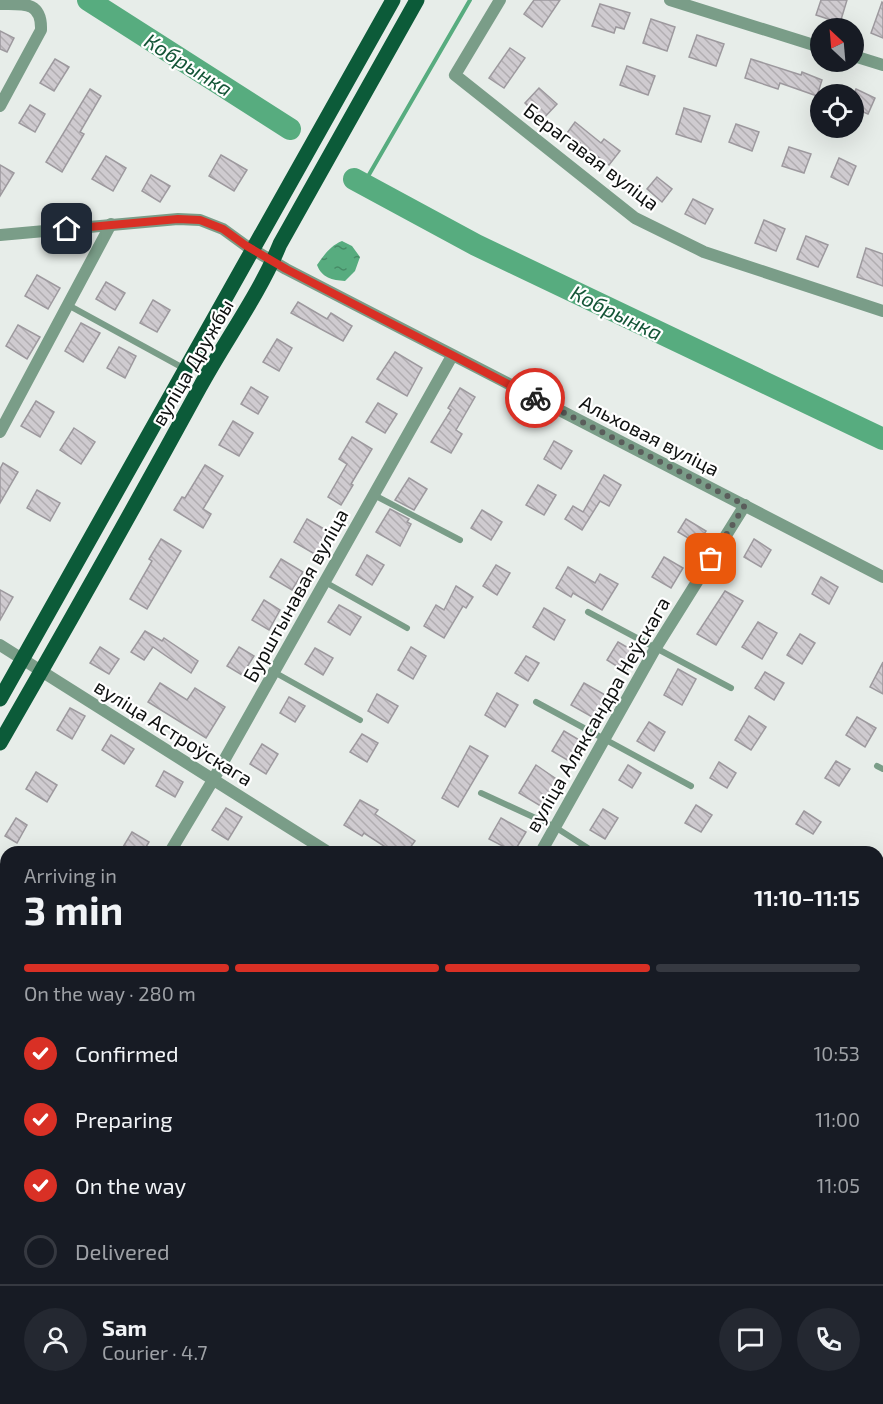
<!DOCTYPE html>
<meta charset="utf-8">
<style>
body{margin:0;font-family:"Exo 2",sans-serif;background:#242831;color:#f1f3f6;height:100vh;display:flex;flex-direction:column;font-size:22px;white-space:nowrap}
*{box-sizing:border-box;margin:0}
p{font-size:20px;color:#9ea1a6}
.icon{flex:none;width:33px;height:33px;fill:none;stroke:currentColor;stroke-width:2;stroke-linecap:round;stroke-linejoin:round}
.map{position:relative;flex:1;overflow:hidden}
.sheet{position:absolute;left:0px;top:846px;width:884px;height:558px;display:flex;flex-direction:column;background:#171b24;border-radius:18px 18px 0 0;box-shadow:0 6px 24px #0002}
.sheet>*{flex:none}
.needle{width:39px;rotate:334deg}
.fabs{position:absolute;left:810px;top:18px;display:grid;gap:12px}
.fabs a{display:grid;place-items:center;width:54px;height:54px;border-radius:50%;background:#171b24;box-shadow:0 6px 24px #0002;font-size:30px}
.pin{position:absolute;display:grid;place-items:center;width:51px;height:51px;color:#fff;margin:-26px;border-radius:12px;box-shadow:0 3px 9px #0006}
.courier{position:absolute;display:grid;place-items:center;width:60px;height:60px;margin:-30px;border:4px solid #d93025;border-radius:50%;background:#fff;color:#222;box-shadow:0 2px 8px #0007}
.summary em{font-style:normal;font-weight:700}
.summary div{display:flex;flex-direction:column-reverse}
.summary{display:flex;align-items:center;justify-content:space-between;height:102px;padding:0 24px}
h1{font-size:39px;font-weight:700;line-height:45px}
.bar{display:grid;grid-template-columns:repeat(4,1fr);gap:9px 6px;align-content:center;height:72px;padding:0 24px}
.bar i{height:8px;border-radius:4px;background:#363941}
.bar .active{background:#d93025}
.bar p{grid-column:span 4}
.line{display:flex;align-items:center;gap:15px;padding:0 24px;border-top:2px solid #363941}
.line div{flex:1}
.round{display:grid;place-items:center;flex:none;width:63px;height:63px;border-radius:32px;background:#242831}
ol{padding:0 24px;list-style:none}
li{display:flex;align-items:center;gap:18px;height:66px}
li p{margin-inline-start:auto}
li .icon{padding:6px;border-radius:50%;background:#d93025;color:#fff;stroke-width:4}
li:last-child{color:#9ea1a6}
li i{width:33px;height:33px;border:3px solid #363941;border-radius:50%}
.map>svg:first-child{display:block}
.water{fill:url(#water-ripples)}
.lines{fill:none;stroke-linecap:round;stroke-linejoin:round}
.stream{stroke:#57ac7f;stroke-width:4}
.river{stroke:#57ac7f;stroke-width:22}
.building{fill:url(#building-back-hatch);stroke:#9d999e;stroke-width:1.5}
.lane{stroke:#7a9d88;stroke-width:6}
.street{stroke:#7a9d88;stroke-width:12}
.primary{stroke:#0c5b39;stroke-width:15}
.done{stroke:#5a5d5b;stroke-width:6;stroke-dasharray:0 10.8}
.route{stroke:#d93025;stroke-width:8}
.labels{text-anchor:middle;dominant-baseline:central;stroke-width:4.5;stroke-linejoin:round;paint-order:stroke}
.street-label{font-size:20px;fill:#0e100f;stroke:#fff}
.water-label{font-size:21px;font-style:italic;fill:#145537;stroke:#fff}
</style>
<div class="map">
<svg width="883" height="1404" viewBox="0 0 883 1404">
<defs>
<pattern id="water-ripples" width="26" height="14" patternUnits="userSpaceOnUse" patternTransform="scale(1.5)"><rect width="26" height="14" fill="#57ac7f"/><path d="M2 4q2-2 4 0t4 0M15 11q2-2 4 0t4 0" fill="none" stroke="#468b66"/></pattern>
<pattern id="building-back-hatch" width="6" height="6" patternUnits="userSpaceOnUse" patternTransform="scale(1.5)"><rect width="6" height="6" fill="#cfcbd0"/><path d="M-1 5l2 2M0 0l6 6M5-1l2 2" fill="none" stroke="#b1adb1"/></pattern>
</defs>
<rect width="100%" height="100%" fill="#e7ede9"/>
<path class="water" d="M342,241l10,5 8,11 -5,14 -10,10c-13,-1 -23,-3 -28,-16 7,-10 13,-19 25,-24z"/>
<g class="lines">
<polyline class="stream" points="363,185 470,0"/>
<g class="river">
<polyline points="88,0 290,129"/>
<polyline points="354,179 476,245 883,439"/>
</g>
</g>
<g class="building">
<polygon points="534,0 560,0 542,27 524,14"/>
<polygon points="821,0 847,0 840,23 816,15"/>
<polygon points="882,2 883,3 883,38 871,33"/>
<polygon points="600,4 630,13 624,29 616,27 614,33 592,26"/>
<polygon points="651,19 675,27 667,51 643,43"/>
<polygon points="0,31 14,38 7,52 0,49"/>
<polygon points="697,35 724,44 716,66 689,57"/>
<polygon points="510,48 525,58 504,88 489,78"/>
<polygon points="55,59 69,67 54,91 40,83"/>
<polygon points="751,59 801,75 802,72 822,80 817,96 780,83 778,89 745,78"/>
<polygon points="627,66 655,76 648,95 620,85"/>
<polygon points="539,88 557,104 542,120 525,103"/>
<polygon points="90,89 101,96 80,132 84,134 62,172 46,162"/>
<polygon points="856,89 875,98 868,114 854,108 854,94"/>
<polygon points="30,105 45,114 35,132 19,123"/>
<polygon points="684,108 710,116 701,142 676,134"/>
<polygon points="575,122 601,143 604,139 620,151 609,165 567,133"/>
<polygon points="736,124 759,132 752,151 729,142"/>
<polygon points="789,147 811,154 804,173 782,166"/>
<polygon points="221,155 247,170 234,191 209,176"/>
<polygon points="106,156 126,168 113,191 92,179"/>
<polygon points="839,158 856,166 848,185 831,177"/>
<polygon points="0,165 14,173 0,196"/>
<polygon points="151,175 170,186 160,202 142,191"/>
<polygon points="657,177 672,189 662,202 647,189"/>
<polygon points="693,199 713,209 705,224 685,214"/>
<polygon points="764,220 785,229 776,251 755,243"/>
<polygon points="806,236 828,245 818,267 797,259"/>
<polygon points="866,248 883,254 883,286 857,277"/>
<polygon points="37,275 60,288 48,309 25,296"/>
<polygon points="106,282 125,293 115,310 96,299"/>
<polygon points="153,300 170,310 157,332 140,323"/>
<polygon points="298,302 327,319 331,313 352,326 343,341 291,313"/>
<polygon points="81,323 100,333 83,362 65,351"/>
<polygon points="18,325 40,337 27,359 6,346"/>
<polygon points="277,339 292,348 279,371 263,362"/>
<polygon points="119,347 136,356 125,378 107,368"/>
<polygon points="395,352 422,368 407,396 377,379"/>
<polygon points="251,387 268,397 258,414 241,404"/>
<polygon points="460,388 475,397 456,430 462,434 451,453 431,442 451,410 448,408"/>
<polygon points="36,401 54,412 40,437 21,426"/>
<polygon points="378,403 397,414 385,433 366,422"/>
<polygon points="233,421 253,433 239,456 219,445"/>
<polygon points="74,428 95,442 81,464 60,450"/>
<polygon points="352,437 372,449 351,484 353,485 341,505 328,497 347,464 339,459"/>
<polygon points="554,441 572,451 561,469 544,459"/>
<polygon points="3,463 18,472 0,503 0,469"/>
<polygon points="205,465 223,476 203,509 211,514 203,528 174,510 182,497 185,498"/>
<polygon points="604,475 621,485 609,506 600,501 582,530 565,519 573,506 583,512"/>
<polygon points="409,478 427,489 414,510 395,500"/>
<polygon points="538,485 556,495 544,515 526,505"/>
<polygon points="37,490 60,503 50,521 27,508"/>
<polygon points="390,509 409,519 407,522 411,524 400,546 376,532"/>
<polygon points="482,510 502,522 491,540 471,528"/>
<polygon points="307,519 331,533 318,556 294,542"/>
<polygon points="686,519 706,531 698,544 678,532"/>
<polygon points="161,539 181,551 147,609 130,599 152,561 149,559"/>
<polygon points="754,539 771,550 761,567 744,557"/>
<polygon points="367,555 384,565 372,585 356,575"/>
<polygon points="664,557 683,568 671,588 652,577"/>
<polygon points="281,559 303,572 292,590 270,577"/>
<polygon points="496,565 510,573 497,595 483,586"/>
<polygon points="568,567 595,583 600,574 618,584 602,610 573,593 571,597 556,588"/>
<polygon points="821,577 838,587 829,604 812,594"/>
<polygon points="456,586 473,597 466,608 463,606 444,638 424,626 436,605 444,610"/>
<polygon points="0,590 13,597 0,620"/>
<polygon points="725,591 743,601 716,645 697,634"/>
<polygon points="264,600 280,610 269,630 252,620"/>
<polygon points="339,605 361,617 350,635 328,622"/>
<polygon points="544,608 565,620 554,640 533,627"/>
<polygon points="758,622 777,633 762,659 742,647"/>
<polygon points="145,631 162,641 164,638 198,661 191,673 153,647 144,660 131,652"/>
<polygon points="800,634 815,643 802,664 787,655"/>
<polygon points="618,642 637,653 626,672 607,660"/>
<polygon points="100,647 119,659 109,674 90,663"/>
<polygon points="239,647 254,656 242,675 227,666"/>
<polygon points="411,647 426,656 413,679 398,670"/>
<polygon points="315,648 333,658 323,675 305,664"/>
<polygon points="526,656 539,663 528,681 515,673"/>
<polygon points="883,662 883,694 870,687"/>
<polygon points="678,669 696,679 682,705 664,695"/>
<polygon points="765,672 784,683 774,700 755,688"/>
<polygon points="160,683 187,700 195,688 225,707 206,738 148,702"/>
<polygon points="584,683 607,696 594,718 571,705"/>
<polygon points="497,693 518,705 505,727 485,715"/>
<polygon points="377,694 398,706 388,723 368,711"/>
<polygon points="289,697 305,706 295,722 280,713"/>
<polygon points="70,708 85,716 72,739 57,730"/>
<polygon points="749,716 766,727 751,750 735,740"/>
<polygon points="857,717 876,728 865,747 846,735"/>
<polygon points="649,722 665,732 654,751 637,741"/>
<polygon points="564,731 581,741 569,761 552,751"/>
<polygon points="362,734 378,743 367,762 350,752"/>
<polygon points="111,735 134,749 124,764 102,750"/>
<polygon points="262,744 278,754 266,774 250,764"/>
<polygon points="470,746 488,756 458,807 442,798"/>
<polygon points="836,761 850,769 839,786 825,778"/>
<polygon points="719,762 736,773 727,788 710,778"/>
<polygon points="536,765 565,785 549,811 519,793"/>
<polygon points="628,765 641,773 632,788 619,780"/>
<polygon points="164,771 183,782 175,797 156,786"/>
<polygon points="36,772 57,785 47,802 26,789"/>
<polygon points="360,800 378,810 375,814 415,841 407,852 393,852 364,833 362,836 344,825"/>
<polygon points="696,805 712,815 701,832 685,823"/>
<polygon points="226,808 242,817 228,840 212,830"/>
<polygon points="603,809 618,818 605,839 590,830"/>
<polygon points="804,811 821,822 813,834 796,824"/>
<polygon points="16,818 27,825 17,843 5,836"/>
<polygon points="501,818 526,832 514,852 489,839"/>
<polygon points="132,832 149,842 143,852 120,852"/>
</g>
<g class="lines">
<g class="lane">
<polyline points="68,305 185,369"/>
<polyline points="374,495 460,540"/>
<polyline points="325,582 407,628"/>
<polyline points="588,612 731,688"/>
<polyline points="274,672 360,720"/>
<polyline points="536,702 691,786"/>
<polyline points="877,766 883,769"/>
<polyline points="481,793 555,827 594,852"/>
<polyline points="878,998 883,1001"/>
<polyline points="0,1263 6,1267"/>
<polyline points="240,1398 250,1404"/>
</g>
<g class="street">
<polyline points="500,0 455,75 635,218 704,252 883,311"/>
<polyline points="670,0 820,47"/>
<path d="M0,4c23,0 42,-3 41,26l-41,76"/>
<polyline points="854,56 883,65"/>
<polyline points="0,235 178,219 200,220 223,229 245,245 286,269 883,577"/>
<polyline points="0,432 111,224"/>
<polyline points="0,645 328,852"/>
<polyline points="170,852 213,780 452,356"/>
<polyline points="541,852 655,649 745,505"/>
<polyline points="0,964 6,968"/>
<polyline points="878,1086 883,1076"/>
<polyline points="0,1144 6,1134"/>
<polyline points="878,1194 883,1197"/>
<polyline points="752,1398 762,1404"/>
<polyline points="224,1404 228,1398"/>
<polyline points="698,1404 702,1398"/>
</g>
<g class="primary">
<polyline points="0,699 393,0"/>
<path d="M0,743c68,-118 135,-237 200,-356 26,-48 59,-92 80,-143l137,-244"/>
</g>
</g>
<g class="lines">
<polyline class="done" points="535,398 745,505 711,559"/>
<polyline class="route" points="67,229 178,219 200,220 223,229 245,245 286,269 535,398"/>
</g>
<g class="labels">
<g class="street-label">
<text transform="translate(592 156) rotate(37)">Берагавая вуліца</text>
<text transform="translate(192 362) rotate(-60)">вуліца Дружбы</text>
<text transform="translate(650 435) rotate(27)">Альховая вуліца</text>
<text transform="translate(295 595) rotate(-61)">Бурштынавая вуліца</text>
<text transform="translate(597 714) rotate(-60)">вуліца Аляксандра Неўскага</text>
<text transform="translate(174 732) rotate(32)">вуліца Астроўскага</text>
</g>
<g class="water-label">
<text transform="translate(189 64) rotate(32)">Кобрынка</text>
<text transform="translate(617 312) rotate(26)">Кобрынка</text>
</g>
</g>
</svg>
<div class="fabs">
<a><svg class="needle" viewBox="-14 -14 28 28"><path d="M0-13l5 13h-10z" fill="#e53935"/><path d="M0 13l5-13h-10z" fill="#9ea1a6"/></svg></a>
<a><svg class="icon" aria-label="locate" viewBox="0 0 24 24"><circle cx="12" cy="12" r="6"/><path d="M12 2v4M12 18v4M2 12h4M18 12h4"/></svg></a>
</div>
<div class="pin" style="left:711px;top:559px;background:#ea580c"><svg class="icon" aria-label="bag" viewBox="0 0 24 24"><path d="M5 8h14l-1 12H6zM9 8a3 3 0 0 1 6 0"/></svg></div>
<div class="pin" style="left:67px;top:229px;background:#1f2937"><svg class="icon" aria-label="home" viewBox="0 0 24 24"><path d="M3 11l9-7 9 7M6 9v11h12V9"/></svg></div>
<div class="courier" style="left:535px;top:398px"><svg class="icon" aria-label="bike" viewBox="0 0 24 24"><circle cx="6" cy="16" r="4"/><circle cx="18" cy="16" r="4"/><path d="M6 16l4-8h5l3 8M10 8l3 8H6M13 5h3"/></svg></div>
<section class="sheet">
<div class="summary"><div><h1>3 min</h1><p>Arriving in</p></div><em>11:10–11:15</em></div>
<div class="bar"><i class="active"></i><i class="active"></i><i class="active"></i><i></i><p>On the way · 280 m</p></div>
<ol>
<li><svg class="icon" aria-label="check" viewBox="0 0 24 24"><path d="M5 12l5 5 9-10"/></svg>Confirmed<p>10:53</p></li>
<li><svg class="icon" aria-label="check" viewBox="0 0 24 24"><path d="M5 12l5 5 9-10"/></svg>Preparing<p>11:00</p></li>
<li><svg class="icon" aria-label="check" viewBox="0 0 24 24"><path d="M5 12l5 5 9-10"/></svg>On the way<p>11:05</p></li>
<li><i></i>Delivered</li>
</ol>
<div class="line" style="height:108px"><a class="round"><svg class="icon" aria-label="person" viewBox="0 0 24 24"><circle cx="12" cy="8" r="4"/><path d="M4 21q1-7 8-7t8 7"/></svg></a><div><b>Sam</b><p>Courier · 4.7</p></div><a class="round"><svg class="icon" aria-label="chat" viewBox="0 0 24 24"><path d="M4 5h16v11H9l-5 4z"/></svg></a><a class="round"><svg class="icon" aria-label="phone" viewBox="0 0 24 24"><path d="M5 4h4l2 5-3 2q2 4 5 5l2-3 5 2v4C11 20 4 13 5 4z"/></svg></a></div>
</section>
</div>
